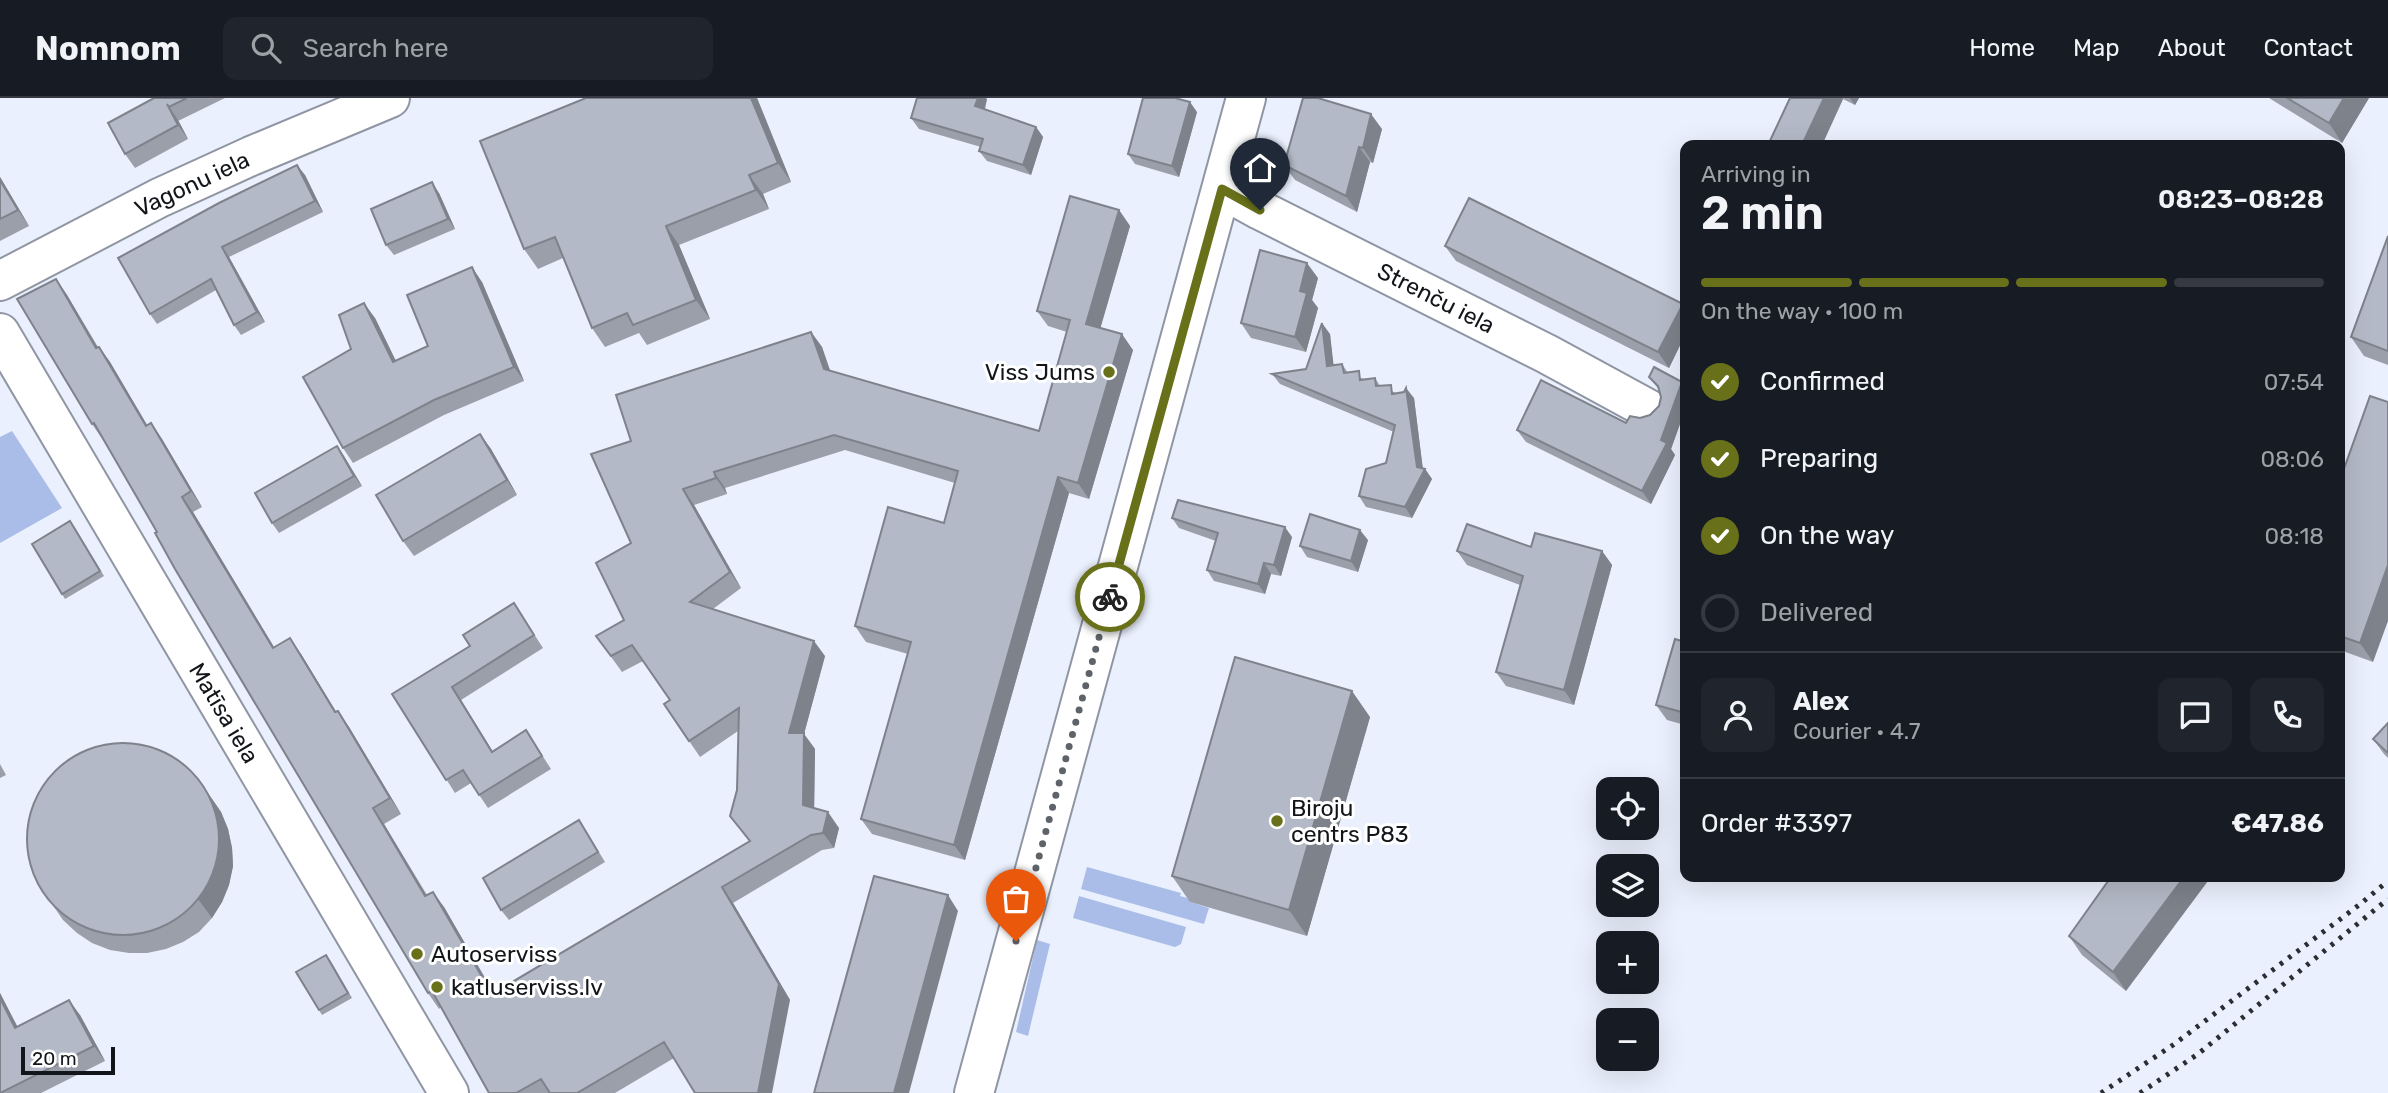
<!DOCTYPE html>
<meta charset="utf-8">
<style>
body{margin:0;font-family:Rubik,sans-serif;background:#20242c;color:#f1f3f6;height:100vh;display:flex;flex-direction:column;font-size:26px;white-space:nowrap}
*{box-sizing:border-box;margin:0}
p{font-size:23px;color:#9ea1a6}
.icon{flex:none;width:38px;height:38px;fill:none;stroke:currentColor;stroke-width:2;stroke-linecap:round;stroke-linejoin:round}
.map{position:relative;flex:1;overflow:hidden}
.side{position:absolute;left:1680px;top:42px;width:665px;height:742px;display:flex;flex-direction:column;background:#171b24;border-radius:14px;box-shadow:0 7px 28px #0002}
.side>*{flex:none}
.controls{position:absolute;left:1596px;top:679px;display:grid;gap:14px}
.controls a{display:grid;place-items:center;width:63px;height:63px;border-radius:14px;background:#171b24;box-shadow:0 7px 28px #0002;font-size:35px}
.scale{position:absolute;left:21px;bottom:18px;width:94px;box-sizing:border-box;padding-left:7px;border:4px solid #121519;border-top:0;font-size:19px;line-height:24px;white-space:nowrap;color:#121519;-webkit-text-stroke:5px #fff;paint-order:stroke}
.pin{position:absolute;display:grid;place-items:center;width:60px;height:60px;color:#fff;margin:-72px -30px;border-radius:50% 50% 50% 0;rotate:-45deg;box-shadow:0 0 7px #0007}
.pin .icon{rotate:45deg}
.courier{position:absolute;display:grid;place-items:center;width:70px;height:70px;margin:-35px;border:5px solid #68711a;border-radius:50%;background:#fff;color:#222;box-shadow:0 2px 9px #0007}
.summary em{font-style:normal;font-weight:600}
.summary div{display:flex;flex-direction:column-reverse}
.summary{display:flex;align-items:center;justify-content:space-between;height:119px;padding:0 21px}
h1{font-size:46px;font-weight:600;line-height:52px}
.bar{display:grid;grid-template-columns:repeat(4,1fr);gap:10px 7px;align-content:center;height:84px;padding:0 21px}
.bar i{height:9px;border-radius:5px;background:#363941}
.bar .active{background:#68711a}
.bar p{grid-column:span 4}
.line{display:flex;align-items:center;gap:18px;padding:0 21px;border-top:2px solid #363941}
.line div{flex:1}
.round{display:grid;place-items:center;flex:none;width:74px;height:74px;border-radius:14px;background:#20242c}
ol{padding:0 21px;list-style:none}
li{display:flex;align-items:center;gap:21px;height:77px}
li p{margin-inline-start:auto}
li .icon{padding:7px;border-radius:50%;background:#68711a;color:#fff;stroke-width:4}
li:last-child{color:#9ea1a6}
li i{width:38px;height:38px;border:4px solid #363941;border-radius:50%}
header{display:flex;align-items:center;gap:42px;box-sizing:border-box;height:98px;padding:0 35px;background:#171b24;border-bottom:2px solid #363941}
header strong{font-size:33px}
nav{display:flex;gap:38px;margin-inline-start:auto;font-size:24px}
.search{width:490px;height:63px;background:#20242c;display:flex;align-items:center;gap:18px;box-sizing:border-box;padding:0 24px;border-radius:14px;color:#9ea1a6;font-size:26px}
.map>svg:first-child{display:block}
.green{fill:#a9bde8}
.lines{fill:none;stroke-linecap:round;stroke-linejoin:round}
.minor-casing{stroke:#8f95a2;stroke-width:42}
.minor{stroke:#fff;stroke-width:38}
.rail{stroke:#2a2d32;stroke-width:5;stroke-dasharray:3.5 7;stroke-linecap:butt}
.wall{fill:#9a9faa}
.shaded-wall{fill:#7d828b}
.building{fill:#b3b9c6;stroke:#7d828b;stroke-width:2}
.done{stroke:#5e6269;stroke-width:7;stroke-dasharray:0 12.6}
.route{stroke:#68711a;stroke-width:9}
.poi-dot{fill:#68711a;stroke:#fff;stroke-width:2.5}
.labels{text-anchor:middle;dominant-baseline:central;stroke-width:6;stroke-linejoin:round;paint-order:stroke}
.street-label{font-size:23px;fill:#121519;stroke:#fff}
.poi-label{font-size:23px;fill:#121519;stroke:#fff;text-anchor:start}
</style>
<header>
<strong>Nomnom</strong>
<div class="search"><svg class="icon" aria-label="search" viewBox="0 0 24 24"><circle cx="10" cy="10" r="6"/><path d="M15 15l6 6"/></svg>Search here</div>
<nav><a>Home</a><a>Map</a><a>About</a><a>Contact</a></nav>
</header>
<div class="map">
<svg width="2388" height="995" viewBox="0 0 2388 995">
<rect width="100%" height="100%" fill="#eaf0fd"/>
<g class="green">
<polygon points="12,333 62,410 0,445 0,339"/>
<polygon points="1087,769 1181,795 1180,798 1191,801 1190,804 1209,810 1204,826 1081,791"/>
<polygon points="1079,798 1186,829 1181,846 1175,849 1073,820"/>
<polygon points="1037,842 1050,846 1028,938 1016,934"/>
</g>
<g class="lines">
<g class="minor-casing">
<g id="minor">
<polyline points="1222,91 1260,112 1547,256 1648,311"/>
<polyline points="0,183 159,100 251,58 390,0"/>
<polyline points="0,235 449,995"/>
<polyline points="974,995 1246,0"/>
</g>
</g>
<use href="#minor" class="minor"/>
<g class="rail">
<polyline points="2101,995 2173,947 2359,807 2388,783"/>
<polyline points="2140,995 2198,956 2388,801"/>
</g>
</g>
<g class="wall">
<polygon points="154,0 225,0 178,23 178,22 188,41 135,70 125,56"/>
<polygon points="586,0 757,0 791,84 763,96 769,111 679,147 710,221 647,247 639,235 605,249 592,230 563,160 538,171 524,151"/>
<polygon points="1790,0 1859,0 1855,7 1843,1 1822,47 1768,47"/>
<polygon points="2269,0 2369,0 2342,45"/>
<polygon points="987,1 985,12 1036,29 1043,39 1031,77 987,63 979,53 981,49 919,31 911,20"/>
<polygon points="1197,14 1179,79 1135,66 1128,56"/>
<polygon points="1382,31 1373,65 1370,64 1357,114 1295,82 1284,67"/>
<polygon points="305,77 323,114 229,159 265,224 241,237 234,227 216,192 157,226 150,216 118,160"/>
<polygon points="0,79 29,128 0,143"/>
<polygon points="439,95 455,131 394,157 386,147"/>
<polygon points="1119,112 1130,128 1100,230 1133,252 1089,401 1069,395 965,762 872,736 861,721 908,556 866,544 855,528 944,425 955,385 845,352 725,390 727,396 694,407 741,490 713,511 825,558 804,636 815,651 814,710 839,730 834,750 822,752 733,805 790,902 674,960 615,995 489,995 441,909 439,911 428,895 103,342 92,326 56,181 67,197 98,249 99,249 110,264 147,327 151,325 162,341 202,409 193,414 274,549 301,556 336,614 349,629 401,716 384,726 427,797 444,809 494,895 749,743 730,718 737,692 738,633 700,659 664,606 670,602 643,563 622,574 596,538 624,522 631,445 631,343 811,234 822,249 830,273 1039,333 1067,234 1048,228 1037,213"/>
<polygon points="2388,138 2388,267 2364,258 2351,239"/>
<polygon points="1445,148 1683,206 1685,210 1685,237 1669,270 1456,163"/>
<polygon points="1318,180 1312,202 1318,210 1306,254 1251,240 1241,225"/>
<polygon points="482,184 524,283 444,317 353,365 343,350 351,251 375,220 396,263 428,248"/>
<polygon points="1330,236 1333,268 1342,266 1348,275 1364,281 1375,280 1380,288 1396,295 1414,300 1423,371 1425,371 1432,381 1412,420 1366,409 1359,398 1386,365 1394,334 1280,286 1272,276 1306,271"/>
<polygon points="1649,279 1685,288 1685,312 1671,351 1675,357 1651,406 1526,344 1517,332 1626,325 1650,317 1659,308 1661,299 1660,293"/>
<polygon points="480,336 491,351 517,397 414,458 403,443"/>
<polygon points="337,348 362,388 279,435 272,425"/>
<polygon points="2340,382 2373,564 2340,552"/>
<polygon points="1172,420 1292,439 1281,478 1271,476 1265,496 1214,483 1207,472 1216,443 1179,430"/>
<polygon points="74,428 104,478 65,501 62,496"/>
<polygon points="1368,442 1358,474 1307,459 1300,448"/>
<polygon points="1531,449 1602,453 1612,467 1574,607 1506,588 1496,574 1520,487 1467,467 1457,453"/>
<polygon points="514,505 543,550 461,602 492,653 526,632 551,671 488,710 471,685 455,695 392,596 470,548"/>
<polygon points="1685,544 1685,627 1667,622 1656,607"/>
<polygon points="1370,619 1307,838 1190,804 1172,778"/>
<polygon points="2388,625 2388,660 2384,656 2373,641"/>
<polygon points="0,666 6,677 0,680"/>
<polygon points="210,698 221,714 228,731 232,750 233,768 229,787 222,804 212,820 199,834 183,844 166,851 147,855 129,855 110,852 92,845 77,835 63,822 39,787"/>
<polygon points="586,733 605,764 509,822 501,812"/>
<polygon points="2111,779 2126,893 2082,857 2069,838"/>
<polygon points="330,862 352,900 322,917 319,912"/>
<polygon points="0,895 17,929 80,917 105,963 41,995 0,995"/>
</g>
<g class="shaded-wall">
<polygon points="751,0 757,0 791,84 778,65"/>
<polygon points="978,0 986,0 987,1 982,19 975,8"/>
<polygon points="1824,0 1842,0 1843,1 1822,47 1802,47"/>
<polygon points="1850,0 1859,0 1855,7"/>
<polygon points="2344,0 2369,0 2342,45 2329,25"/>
<polygon points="1190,4 1197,14 1179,79 1172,68"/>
<polygon points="167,6 178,22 188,41 178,27"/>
<polygon points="1371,16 1382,31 1373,65 1363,50"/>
<polygon points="1036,29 1043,39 1031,77 1023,67"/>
<polygon points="1359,49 1370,64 1357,114 1346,98"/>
<polygon points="297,67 305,77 323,114 315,103"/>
<polygon points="749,77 763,96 769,111 756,92"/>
<polygon points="0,79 29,128 18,112 0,82"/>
<polygon points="432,84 439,95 455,131 448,121"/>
<polygon points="1119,112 1130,128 1097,242 1086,226"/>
<polygon points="666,128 679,147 710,221 696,202"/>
<polygon points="222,149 229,159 265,224 257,214"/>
<polygon points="1307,165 1318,180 1312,202 1318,210 1306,254 1295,239 1300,193"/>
<polygon points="472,169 482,184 524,283 514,269"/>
<polygon points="56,181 67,197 107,266 96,250"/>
<polygon points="364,205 375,220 403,278 393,264"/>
<polygon points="1683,206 1685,210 1685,237 1669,270 1658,254"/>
<polygon points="1322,225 1330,236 1335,279 1327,268"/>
<polygon points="811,234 822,249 835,287 824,271"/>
<polygon points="1122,236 1133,252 1089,401 1078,385"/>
<polygon points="99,249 110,264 157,344 146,328"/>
<polygon points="1682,284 1685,288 1685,312 1671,351 1675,357 1651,406 1642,393"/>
<polygon points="1406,290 1414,300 1423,373 1425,371 1432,381 1412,420 1405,409 1417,369"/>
<polygon points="151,325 162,341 202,409 191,393"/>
<polygon points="480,336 491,351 517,397 507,382"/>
<polygon points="337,348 344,358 362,388 354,378"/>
<polygon points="714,374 725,390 727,396 716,380"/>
<polygon points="1058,379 1069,395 965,762 954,747"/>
<polygon points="683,391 694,407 741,490 730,474"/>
<polygon points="182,399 193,414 284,566 273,550"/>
<polygon points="1285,429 1292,439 1281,478 1274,467"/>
<polygon points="1360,432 1368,442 1358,474 1351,463"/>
<polygon points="1602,453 1612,467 1574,607 1564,592"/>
<polygon points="1264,465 1271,476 1265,496 1258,486"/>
<polygon points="2388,467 2388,523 2373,564 2360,545"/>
<polygon points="290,540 301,556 346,630 335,614"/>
<polygon points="814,543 825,558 804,636 815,651 814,723 803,707 789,635"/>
<polygon points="452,589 461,602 501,667 492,654"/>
<polygon points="1352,593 1370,619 1307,838 1289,812"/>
<polygon points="338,613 349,629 401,716 390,700"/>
<polygon points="197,679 221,714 228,731 232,750 233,768 229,787 222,804 212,820 198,801"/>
<polygon points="373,710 384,726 436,814 425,798"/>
<polygon points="828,714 839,730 834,750 823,735"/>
<polygon points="2184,779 2211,779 2126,893 2113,874"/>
<polygon points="722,789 733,805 790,902 772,995 758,995"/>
<polygon points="433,794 444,809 503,912 492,896"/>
<polygon points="948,797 958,813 909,995 894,995"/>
<polygon points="0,895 26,945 15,930 0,900"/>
<polygon points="69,902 80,917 105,963 94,948"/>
</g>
<g class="building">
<polygon points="154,0 187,0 169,9 167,6 178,27 125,56 108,25"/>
<polygon points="586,0 751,0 778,65 749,77 756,92 666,128 696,202 633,227 627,215 592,230 555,139 524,151 480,43"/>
<polygon points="917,0 978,0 975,8 1036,29 1023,67 979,53 983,41 911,20"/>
<polygon points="1143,0 1175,0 1190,4 1172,68 1128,56"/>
<polygon points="1303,0 1318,0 1371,16 1363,50 1359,49 1346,98 1284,67"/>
<polygon points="1790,0 1824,0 1802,47 1768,47"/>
<polygon points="2287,0 2344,0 2329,25"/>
<polygon points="297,67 315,103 222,149 257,214 234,227 211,181 150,216 118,160 219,105"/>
<polygon points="0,82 18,112 0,121"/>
<polygon points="432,84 448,121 386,147 371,111"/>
<polygon points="1070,98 1119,112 1086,226 1122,236 1078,385 1058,379 954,747 861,721 911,544 855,528 888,409 944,425 958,373 834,337 714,374 716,380 683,391 730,474 690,504 814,543 789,635 804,635 803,707 828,714 823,735 811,737 722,789 779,886 758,995 695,995 664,944 577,995 550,995 541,981 516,995 489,995 432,893 428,895 175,471 155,435 157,434 94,325 92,326 17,201 56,181 96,250 99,249 146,328 151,325 191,393 182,399 273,550 290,540 335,614 338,613 390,700 373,710 425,798 433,794 492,896 750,743 730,718 737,692 739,610 689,643 664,606 670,602 632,547 611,558 596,538 624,522 596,465 631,445 591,356 631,343 616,297 811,234 824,271 1039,333 1070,222 1037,213"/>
<polygon points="1469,100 1683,206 1658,254 1445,148"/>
<polygon points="2388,138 2388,253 2351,239"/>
<polygon points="1260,152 1307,165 1300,193 1307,195 1295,239 1241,225"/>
<polygon points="472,169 514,269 434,302 343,350 303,279 351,251 339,217 364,205 393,264 428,248 407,197"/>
<polygon points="1322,225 1327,268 1342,266 1344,275 1359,273 1360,282 1375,280 1376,288 1391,287 1392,296 1404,294 1406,290 1417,369 1425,371 1405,409 1359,398 1366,371 1386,365 1395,327 1272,276 1306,271"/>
<polygon points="1654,269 1682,284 1661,342 1667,345 1642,393 1517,332 1541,282 1626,325 1630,318 1640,320 1650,317 1659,308 1661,299 1658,288 1649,279"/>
<polygon points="2370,298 2388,304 2388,467 2360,545 2340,538 2340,382"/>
<polygon points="480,336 507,382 403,443 376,397"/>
<polygon points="337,348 354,378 272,425 255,395"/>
<polygon points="1178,402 1285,429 1274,467 1264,465 1258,486 1207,472 1218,435 1172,420"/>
<polygon points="1310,416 1360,432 1351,463 1300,448"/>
<polygon points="70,423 100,473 62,496 32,446"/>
<polygon points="1467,426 1531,449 1535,435 1602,453 1564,592 1496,574 1523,478 1457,453"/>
<polygon points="514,505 534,537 452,589 492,654 526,632 542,658 479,697 463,672 446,682 392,596 470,548 463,537"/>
<polygon points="1675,541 1685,544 1685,615 1656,607"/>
<polygon points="1235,559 1352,593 1289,812 1172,778"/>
<polygon points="2388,625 2388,655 2373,641"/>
<circle cx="123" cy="741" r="96"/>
<polygon points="579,722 598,754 501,812 483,780"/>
<polygon points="874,778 948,797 894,995 814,995"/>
<polygon points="2111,779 2184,779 2113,874 2069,838"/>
<polygon points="326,857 348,895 319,912 296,874"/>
<polygon points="0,900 15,930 69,902 94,948 0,995"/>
</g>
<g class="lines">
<polyline class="done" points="1016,843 1110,499"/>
<polyline class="route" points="1110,499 1222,91 1260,112"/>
</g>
<g class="poi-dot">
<circle cx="1109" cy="274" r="7"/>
<circle cx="1277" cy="723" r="7"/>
<circle cx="417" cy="856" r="7"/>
<circle cx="437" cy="889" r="7"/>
</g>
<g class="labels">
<g class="street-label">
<text transform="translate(192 86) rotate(-25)">Vagonu iela</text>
<text transform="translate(1436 200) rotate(27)">Strenču iela</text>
<text transform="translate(224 615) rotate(59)">Matīsa iela</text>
</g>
<g class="poi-label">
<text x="1095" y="274" text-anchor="end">Viss Jums</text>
<text x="1291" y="710">Biroju<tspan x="1291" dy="26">centrs P83</tspan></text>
<text x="431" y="856">Autoserviss</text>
<text x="451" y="889">katluserviss.lv</text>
</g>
</g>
</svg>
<div class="controls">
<a><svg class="icon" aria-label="locate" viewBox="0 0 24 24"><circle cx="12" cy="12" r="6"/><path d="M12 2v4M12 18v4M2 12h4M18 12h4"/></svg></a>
<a><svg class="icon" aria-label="layers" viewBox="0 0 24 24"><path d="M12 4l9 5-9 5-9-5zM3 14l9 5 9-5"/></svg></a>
<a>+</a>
<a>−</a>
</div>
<div class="scale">20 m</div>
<div class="pin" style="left:1016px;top:843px;background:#ea580c"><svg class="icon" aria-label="bag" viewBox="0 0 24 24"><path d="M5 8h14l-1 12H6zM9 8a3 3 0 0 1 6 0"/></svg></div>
<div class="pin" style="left:1260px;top:112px;background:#1f2937"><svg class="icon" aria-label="home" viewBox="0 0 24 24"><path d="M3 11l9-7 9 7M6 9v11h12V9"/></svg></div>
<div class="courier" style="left:1110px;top:499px"><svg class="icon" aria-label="bike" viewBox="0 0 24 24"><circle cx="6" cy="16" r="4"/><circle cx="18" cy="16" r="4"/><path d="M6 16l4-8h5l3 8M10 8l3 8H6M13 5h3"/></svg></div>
<section class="side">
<div class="summary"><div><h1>2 min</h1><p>Arriving in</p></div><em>08:23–08:28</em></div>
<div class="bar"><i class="active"></i><i class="active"></i><i class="active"></i><i></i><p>On the way · 100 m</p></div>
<ol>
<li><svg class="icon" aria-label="check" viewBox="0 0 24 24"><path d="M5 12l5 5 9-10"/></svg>Confirmed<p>07:54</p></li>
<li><svg class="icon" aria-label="check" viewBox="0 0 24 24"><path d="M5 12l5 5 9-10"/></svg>Preparing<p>08:06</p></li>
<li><svg class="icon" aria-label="check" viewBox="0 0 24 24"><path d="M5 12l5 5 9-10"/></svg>On the way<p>08:18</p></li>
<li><i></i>Delivered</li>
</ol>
<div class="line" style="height:126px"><a class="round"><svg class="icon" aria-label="person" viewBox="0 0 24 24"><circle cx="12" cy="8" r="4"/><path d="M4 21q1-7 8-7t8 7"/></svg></a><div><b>Alex</b><p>Courier · 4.7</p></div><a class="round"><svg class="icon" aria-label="chat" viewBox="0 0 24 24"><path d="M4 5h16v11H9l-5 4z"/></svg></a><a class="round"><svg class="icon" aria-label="phone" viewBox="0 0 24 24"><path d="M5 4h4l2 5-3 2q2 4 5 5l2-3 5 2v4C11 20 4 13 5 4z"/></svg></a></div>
<div class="line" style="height:91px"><div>Order #3397</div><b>€47.86</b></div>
</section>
</div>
